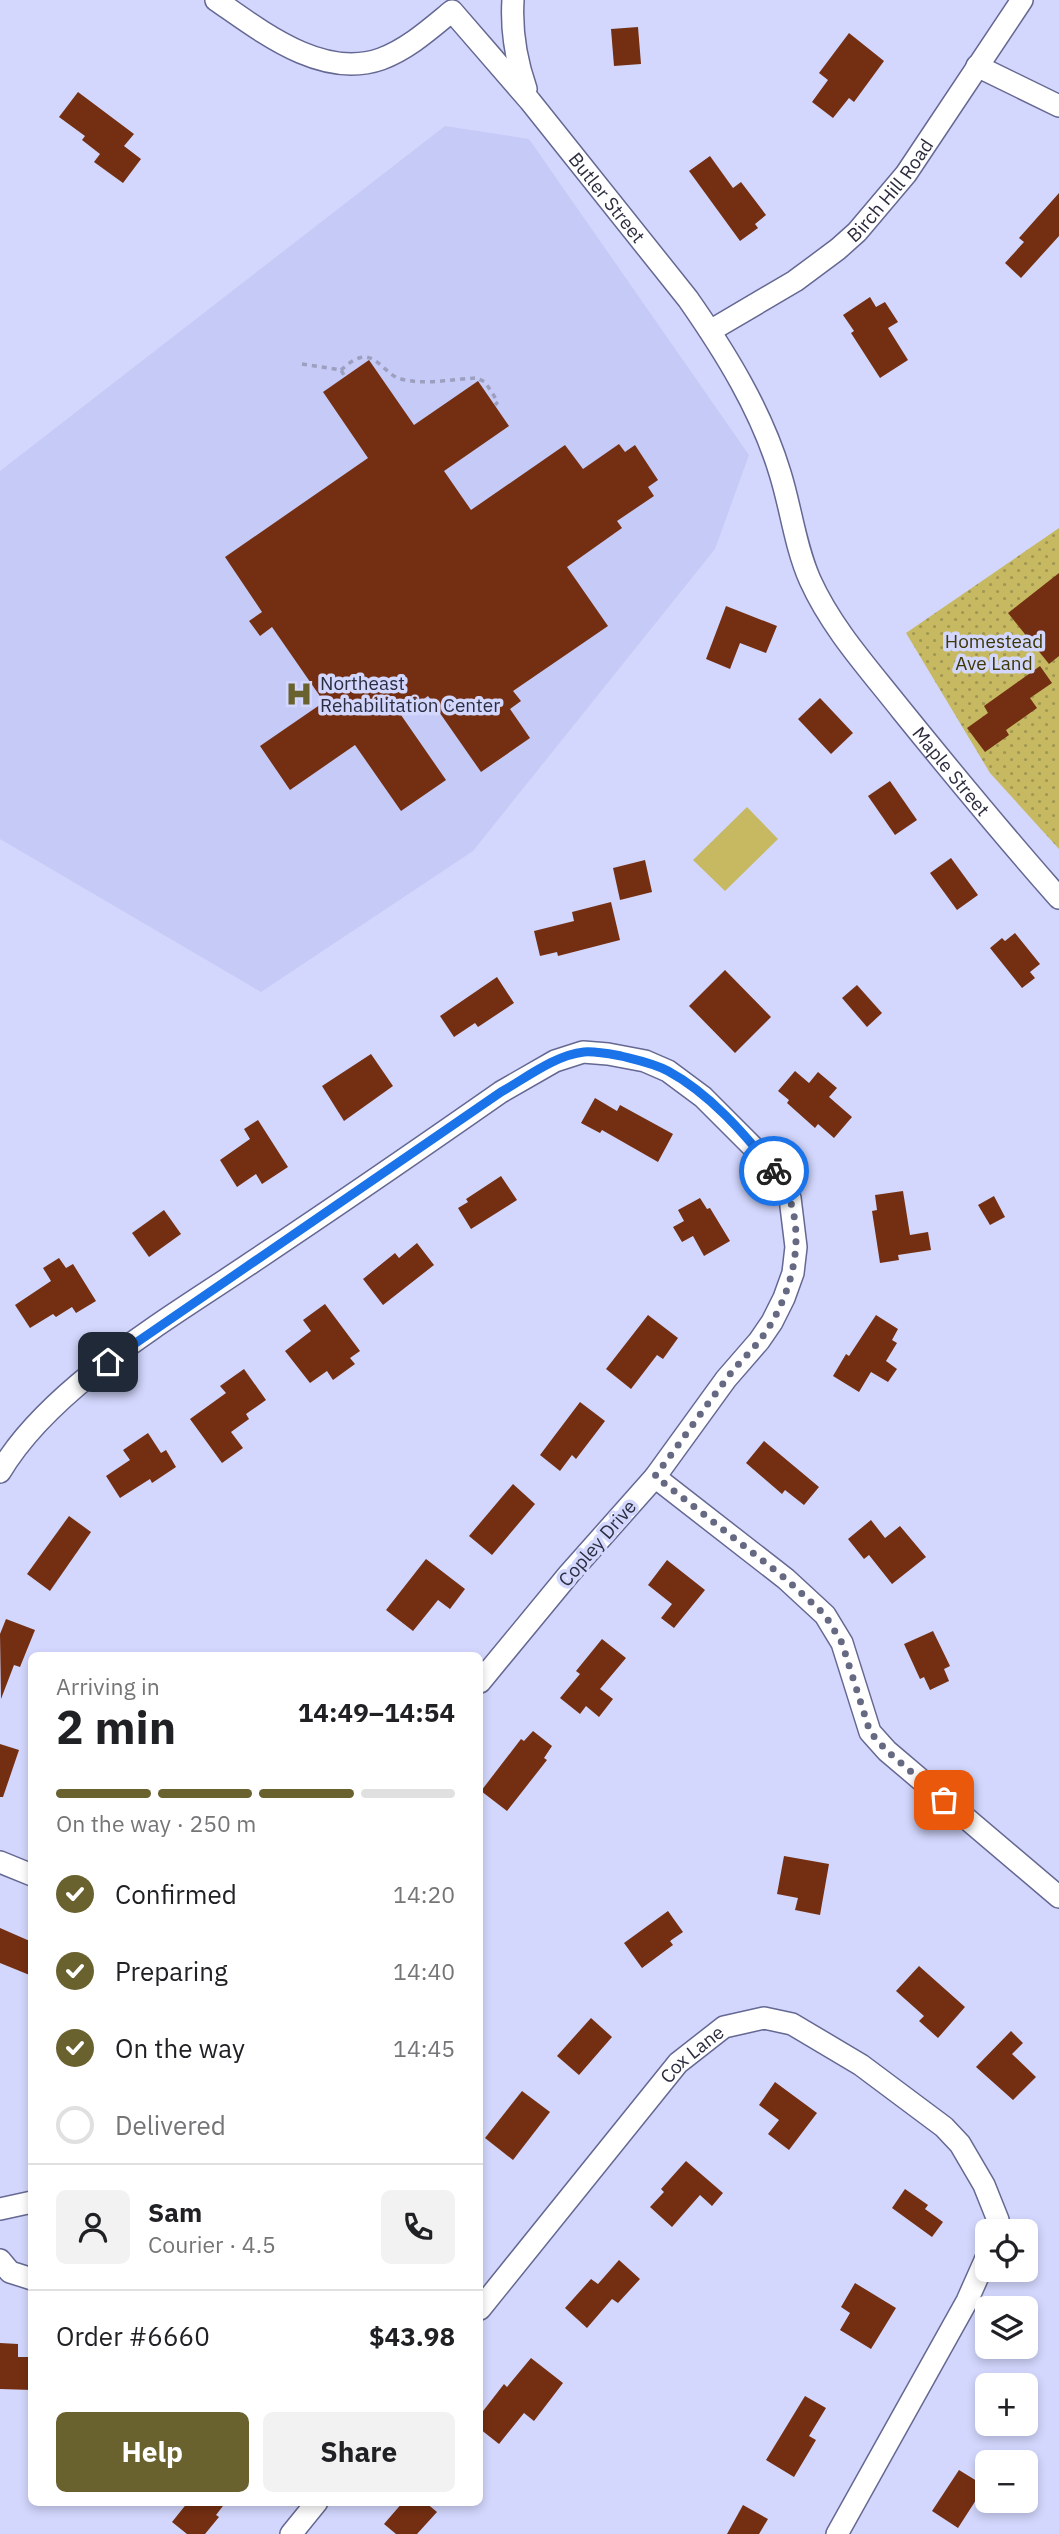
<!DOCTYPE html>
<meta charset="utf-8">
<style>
body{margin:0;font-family:"IBM Plex Sans",sans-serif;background:#f2f2f2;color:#202124;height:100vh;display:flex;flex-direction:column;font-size:26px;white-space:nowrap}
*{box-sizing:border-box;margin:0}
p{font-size:23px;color:#757577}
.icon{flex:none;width:38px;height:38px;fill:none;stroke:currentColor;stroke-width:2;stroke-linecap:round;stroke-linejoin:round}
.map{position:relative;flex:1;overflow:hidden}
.side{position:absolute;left:28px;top:1652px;width:455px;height:854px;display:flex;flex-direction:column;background:#fff;border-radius:10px;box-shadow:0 4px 10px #0003}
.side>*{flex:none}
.tools{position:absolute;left:975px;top:2219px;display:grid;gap:14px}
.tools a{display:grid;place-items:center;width:63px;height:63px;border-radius:10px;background:#fff;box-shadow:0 4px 10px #0003;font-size:35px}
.pin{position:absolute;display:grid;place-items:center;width:60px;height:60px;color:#fff;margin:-30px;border-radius:14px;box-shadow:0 4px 10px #0006}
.courier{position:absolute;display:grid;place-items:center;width:70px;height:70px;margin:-35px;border:5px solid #1a73e8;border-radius:50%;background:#fff;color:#222;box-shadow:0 2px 9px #0007}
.head em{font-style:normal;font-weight:800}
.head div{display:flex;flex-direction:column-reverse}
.head{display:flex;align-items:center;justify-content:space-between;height:119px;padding:0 28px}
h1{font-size:46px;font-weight:800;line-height:52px}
.bar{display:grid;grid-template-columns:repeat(4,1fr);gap:10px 7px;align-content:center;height:84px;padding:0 28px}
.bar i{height:9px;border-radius:5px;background:#e0e0e0}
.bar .active{background:#69612e}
.bar p{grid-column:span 4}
.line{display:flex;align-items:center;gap:18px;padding:0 28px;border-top:2px solid #e0e0e0}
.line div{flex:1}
.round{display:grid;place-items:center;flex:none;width:74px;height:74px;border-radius:10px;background:#f2f2f2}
ol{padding:0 28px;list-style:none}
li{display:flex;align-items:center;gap:21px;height:77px}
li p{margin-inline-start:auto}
li .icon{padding:7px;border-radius:50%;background:#69612e;color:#fff;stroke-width:4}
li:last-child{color:#757577}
li i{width:38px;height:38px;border:4px solid #e0e0e0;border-radius:50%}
.action{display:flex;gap:14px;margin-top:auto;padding:14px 28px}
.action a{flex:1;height:80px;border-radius:10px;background:#69612e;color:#fff;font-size:28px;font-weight:800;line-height:80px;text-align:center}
.action a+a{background:#f2f2f2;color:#202124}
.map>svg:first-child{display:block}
.built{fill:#c6caf6}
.green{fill:url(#green-dots)}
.pitch{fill:#c6b962}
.building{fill:#742f12}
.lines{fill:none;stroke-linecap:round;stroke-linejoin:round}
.minor-casing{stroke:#656892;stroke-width:24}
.path{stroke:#9c9fbe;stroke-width:3.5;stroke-dasharray:5 5;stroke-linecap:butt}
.minor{stroke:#fff;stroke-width:21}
.done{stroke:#666982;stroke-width:7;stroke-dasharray:0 12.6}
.route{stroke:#1a73e8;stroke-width:9}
.labels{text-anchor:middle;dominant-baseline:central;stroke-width:7;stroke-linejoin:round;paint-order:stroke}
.street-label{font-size:19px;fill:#2c2e40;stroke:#d3d7fd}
.park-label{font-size:19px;fill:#3e3707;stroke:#d3d7fd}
.poi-label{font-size:19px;fill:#2c2e40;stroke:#d3d7fd;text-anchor:start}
</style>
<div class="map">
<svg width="1059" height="2534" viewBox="0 0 1059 2534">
<defs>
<pattern id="green-dots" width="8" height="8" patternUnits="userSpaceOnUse" patternTransform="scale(1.75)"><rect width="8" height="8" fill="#c6b962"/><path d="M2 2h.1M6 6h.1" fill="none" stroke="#a19752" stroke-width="1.8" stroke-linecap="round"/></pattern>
</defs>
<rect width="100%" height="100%" fill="#d3d7fd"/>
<polygon class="built" points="445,126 529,139 749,455 715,549 473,851 261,992 0,839 0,471"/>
<polygon class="green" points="1059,528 1059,849 990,773 906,633"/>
<polygon class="pitch" points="747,807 778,839 725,891 693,860"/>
<g class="building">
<polygon points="638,27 641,64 614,66 611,29"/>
<polygon points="849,33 884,61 854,102 849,98 833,118 812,102 828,80 819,73"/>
<polygon points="78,92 134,134 124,146 141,159 123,183 94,162 100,154 82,140 85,136 59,117"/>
<polygon points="710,156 733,188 741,182 766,215 755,224 758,228 740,241 689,171"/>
<polygon points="1059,193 1059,236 1021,278 1005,263 1024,242 1019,238"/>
<polygon points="870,297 876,307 885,302 898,322 888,328 908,360 880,378 851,333 854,331 843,315"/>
<polygon points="369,360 414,425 478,381 509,426 444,471 471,510 565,445 583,469 619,444 625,452 635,445 658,480 648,487 654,496 617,521 622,528 567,567 608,626 513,691 521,701 510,709 530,738 481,772 428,696 401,715 446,780 401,811 355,745 290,790 260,746 324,702 272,627 260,636 249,621 262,612 225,557 368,458 323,392"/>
<polygon points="1059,573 1059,656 1049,664 1008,613"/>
<polygon points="726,606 777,626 766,653 740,643 730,669 706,659"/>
<polygon points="1040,666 1052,683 1030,698 1037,708 1006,730 1009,735 985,752 967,728 988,713 984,706"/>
<polygon points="820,698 853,733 831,754 798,719"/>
<polygon points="890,781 917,820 895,835 868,796"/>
<polygon points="951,858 978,895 957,910 930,873"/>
<polygon points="645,860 652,892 620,900 613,868"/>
<polygon points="611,902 620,940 558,956 557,952 540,956 534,931 574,921 572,912"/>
<polygon points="1015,933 1040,964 1030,972 1035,978 1022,988 990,948 1002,938 1005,941"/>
<polygon points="725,970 771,1017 735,1053 689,1006"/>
<polygon points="497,977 514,1003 478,1027 475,1023 454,1037 440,1016"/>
<polygon points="857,985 882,1013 867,1027 842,998"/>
<polygon points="371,1054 393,1086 344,1121 322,1086"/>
<polygon points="795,1071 809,1083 818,1072 837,1088 829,1097 852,1117 834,1138 818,1124 815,1128 787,1103 789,1100 778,1091"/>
<polygon points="595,1098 617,1111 620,1105 673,1134 658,1162 602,1130 600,1133 581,1123"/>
<polygon points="258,1120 288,1167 262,1184 256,1174 237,1187 220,1160 250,1139 244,1129"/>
<polygon points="501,1176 517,1200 471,1229 458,1208 468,1202 466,1199"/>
<polygon points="903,1191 910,1235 928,1232 931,1250 898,1255 899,1260 880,1263 872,1211 877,1210 875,1195"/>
<polygon points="994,1196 1005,1217 990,1225 978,1205"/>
<polygon points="700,1198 707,1209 710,1208 730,1241 704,1256 693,1236 682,1242 673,1227 684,1221 678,1210"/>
<polygon points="164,1210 181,1234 149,1257 132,1233"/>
<polygon points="417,1243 434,1265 383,1305 363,1279 395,1253 399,1258"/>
<polygon points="59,1258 66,1268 73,1264 96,1301 76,1313 72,1307 56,1317 53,1314 30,1328 15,1305 51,1281 43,1268"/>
<polygon points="325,1304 360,1351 350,1358 355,1364 333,1380 327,1371 310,1383 285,1351 311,1331 303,1320"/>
<polygon points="648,1315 678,1338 663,1359 657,1355 631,1389 606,1369"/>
<polygon points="876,1315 898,1329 892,1340 897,1343 886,1361 897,1369 888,1382 871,1372 859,1392 833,1376 846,1354 849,1356"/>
<polygon points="244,1369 266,1400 246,1414 249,1419 231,1432 243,1448 222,1463 190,1419 226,1393 220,1386"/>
<polygon points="580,1402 605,1421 576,1459 572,1455 560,1471 540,1455"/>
<polygon points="148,1433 161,1453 166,1450 176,1467 152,1483 150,1479 120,1498 106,1476 130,1460 123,1450"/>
<polygon points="764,1441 819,1487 804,1505 785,1490 782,1494 746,1463"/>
<polygon points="513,1484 535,1504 492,1555 469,1536"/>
<polygon points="69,1516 91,1532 50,1591 27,1574"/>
<polygon points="871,1520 885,1538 900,1526 926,1557 892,1584 869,1555 864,1559 848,1539"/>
<polygon points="426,1559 465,1589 450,1609 438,1600 413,1631 386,1610"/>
<polygon points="667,1560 705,1590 674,1628 661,1618 672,1604 648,1585"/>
<polygon points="6,1619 35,1630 20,1667 14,1665 1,1699 0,1634"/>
<polygon points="933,1631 950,1666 944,1669 949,1681 930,1690 924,1677 920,1679 904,1644"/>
<polygon points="602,1639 626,1658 600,1689 613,1699 599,1717 586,1706 580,1714 560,1698 580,1674 576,1671"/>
<polygon points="533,1731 552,1746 544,1758 547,1760 507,1811 481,1791 521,1739 524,1741"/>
<polygon points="0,1744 19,1750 3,1797 0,1797"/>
<polygon points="784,1856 829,1864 820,1915 795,1910 798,1898 777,1894"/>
<polygon points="668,1911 683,1932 670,1941 673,1945 642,1968 624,1943"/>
<polygon points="0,1928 32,1942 32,1976 0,1963"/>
<polygon points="919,1966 965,2007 938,2038 919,2021 924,2016 896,1991"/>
<polygon points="591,2018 612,2037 579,2075 557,2056"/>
<polygon points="1011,2031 1023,2043 1012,2054 1036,2077 1013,2100 976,2067"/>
<polygon points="775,2082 817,2113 789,2150 768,2134 779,2120 759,2105"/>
<polygon points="522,2091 550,2112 513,2160 485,2138"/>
<polygon points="686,2161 723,2193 712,2206 700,2195 672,2227 650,2207 664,2192 661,2189"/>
<polygon points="905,2189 928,2205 925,2209 943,2222 932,2237 892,2208"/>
<polygon points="619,2260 640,2279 618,2303 612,2299 587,2328 565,2308 591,2279 598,2284"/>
<polygon points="855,2283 896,2308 871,2349 840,2330 850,2313 841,2307"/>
<polygon points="0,2343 18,2344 18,2357 32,2357 32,2390 0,2389"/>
<polygon points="531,2358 563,2383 534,2421 524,2413 499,2444 480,2429 480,2415 504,2384 507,2387"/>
<polygon points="805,2396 826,2408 809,2436 816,2440 794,2477 766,2460"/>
<polygon points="959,2470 985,2486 958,2528 932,2511"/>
<polygon points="188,2502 226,2502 216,2515 219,2517 205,2534 187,2534 172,2522"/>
<polygon points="403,2502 425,2502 437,2512 417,2534 396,2534 384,2524"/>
<polygon points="743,2505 768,2519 759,2534 727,2534"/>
</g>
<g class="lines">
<g class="minor-casing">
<g id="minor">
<path id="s1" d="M216,0c45,31 106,80 165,59 27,-10 49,-30 71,-48l78,90 158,198c37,53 73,111 92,174 11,35 15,73 30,107 22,49 59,89 92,131 51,63 103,126 157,187"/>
<path d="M513,0c-2,31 3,60 13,89"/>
<polyline points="977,66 1059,106"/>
<path id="s2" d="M710,331l85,-50 43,-32 19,-17 49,-58 116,-174"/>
<path d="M0,1472c50,-85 170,-154 251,-209 84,-56 167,-113 250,-171l54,-31 28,-9 25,2 37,7 23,10 35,26 57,57 18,22 12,22 6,49 -3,26 -9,25 -12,24 -13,19 -33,38 -71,98 -86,97 -89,108"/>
<polyline points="655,1477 786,1579 825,1615 842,1643 870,1732 887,1751 1059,1897"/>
<polyline points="0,1862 32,1875"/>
<polyline points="0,2209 32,2202"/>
<polyline points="0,2260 10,2272 32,2279"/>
<path id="s3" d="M480,2309l198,-246 46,-36 40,-9 28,6 69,41 83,62 16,17 24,41 14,35 -3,11"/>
<polyline points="291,2534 317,2502"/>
<polyline points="837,2534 967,2301 987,2256"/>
</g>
</g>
<g class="path">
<polyline points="302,364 341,370 345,377"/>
<path d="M341,370c7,-6 15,-13 24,-13 12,0 22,17 33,21 23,8 54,1 79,0l8,4 13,20 -3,3"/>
</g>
<use href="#minor" class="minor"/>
</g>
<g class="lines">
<path class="done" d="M774,1171c39,49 21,123 -14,169 -11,14 -25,26 -35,41 -24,31 -46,64 -70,95l131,103 39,36 17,28 28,89 17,19 57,49"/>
<path class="route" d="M108,1362l393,-270c25,-14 54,-37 83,-40 11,-1 26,2 37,4 16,4 32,7 47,15 41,22 77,63 106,100"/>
</g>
<defs>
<g id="hospital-bare" transform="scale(2.1)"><path d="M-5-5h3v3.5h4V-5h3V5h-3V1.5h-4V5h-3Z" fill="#69612e" stroke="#d3d7fd" stroke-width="2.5" paint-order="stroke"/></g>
</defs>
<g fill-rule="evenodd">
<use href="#hospital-bare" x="299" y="694"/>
</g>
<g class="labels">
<g class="street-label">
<text stroke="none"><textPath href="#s2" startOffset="231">Birch Hill Road</textPath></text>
<text stroke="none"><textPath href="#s1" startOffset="511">Butler Street</textPath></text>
<text stroke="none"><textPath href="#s1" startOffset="1188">Maple Street</textPath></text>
<text transform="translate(597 1543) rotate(-49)">Copley Drive</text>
<text stroke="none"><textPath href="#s3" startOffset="332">Cox Lane</textPath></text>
</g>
<g class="park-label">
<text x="994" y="641">Homestead<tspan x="994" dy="22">Ave Land</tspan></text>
</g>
<g class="poi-label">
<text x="320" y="683">Northeast<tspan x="320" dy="22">Rehabilitation Center</tspan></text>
</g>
</g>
</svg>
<div class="tools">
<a><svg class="icon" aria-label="locate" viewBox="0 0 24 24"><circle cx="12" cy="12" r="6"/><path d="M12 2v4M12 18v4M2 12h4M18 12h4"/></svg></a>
<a><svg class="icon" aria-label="layers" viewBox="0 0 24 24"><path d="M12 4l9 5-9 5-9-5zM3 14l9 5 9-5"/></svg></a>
<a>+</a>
<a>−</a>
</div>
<div class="pin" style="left:944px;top:1800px;background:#ea580c"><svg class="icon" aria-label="bag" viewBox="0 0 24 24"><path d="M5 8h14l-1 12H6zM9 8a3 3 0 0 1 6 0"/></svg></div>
<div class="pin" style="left:108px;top:1362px;background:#1f2937"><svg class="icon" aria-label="home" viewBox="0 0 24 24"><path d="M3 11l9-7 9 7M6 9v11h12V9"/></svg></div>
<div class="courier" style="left:774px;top:1171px"><svg class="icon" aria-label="bike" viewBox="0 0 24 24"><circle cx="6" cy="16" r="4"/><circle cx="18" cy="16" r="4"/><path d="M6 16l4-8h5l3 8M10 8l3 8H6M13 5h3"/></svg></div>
<section class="side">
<div class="head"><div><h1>2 min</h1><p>Arriving in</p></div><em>14:49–14:54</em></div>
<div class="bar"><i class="active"></i><i class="active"></i><i class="active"></i><i></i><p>On the way · 250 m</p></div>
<ol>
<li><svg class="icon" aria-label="check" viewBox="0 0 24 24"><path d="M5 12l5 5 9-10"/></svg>Confirmed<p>14:20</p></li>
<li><svg class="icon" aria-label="check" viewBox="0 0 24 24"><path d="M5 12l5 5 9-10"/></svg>Preparing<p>14:40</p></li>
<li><svg class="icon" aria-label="check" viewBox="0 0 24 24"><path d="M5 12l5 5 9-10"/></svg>On the way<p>14:45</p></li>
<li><i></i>Delivered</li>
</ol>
<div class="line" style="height:126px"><a class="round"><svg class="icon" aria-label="person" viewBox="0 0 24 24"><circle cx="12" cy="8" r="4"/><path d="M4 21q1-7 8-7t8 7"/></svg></a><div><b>Sam</b><p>Courier · 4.5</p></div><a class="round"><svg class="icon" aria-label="phone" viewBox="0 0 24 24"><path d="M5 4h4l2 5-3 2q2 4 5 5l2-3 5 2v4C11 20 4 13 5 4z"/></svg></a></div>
<div class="line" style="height:91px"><div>Order #6660</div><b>$43.98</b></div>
<div class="action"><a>Help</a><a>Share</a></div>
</section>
</div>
